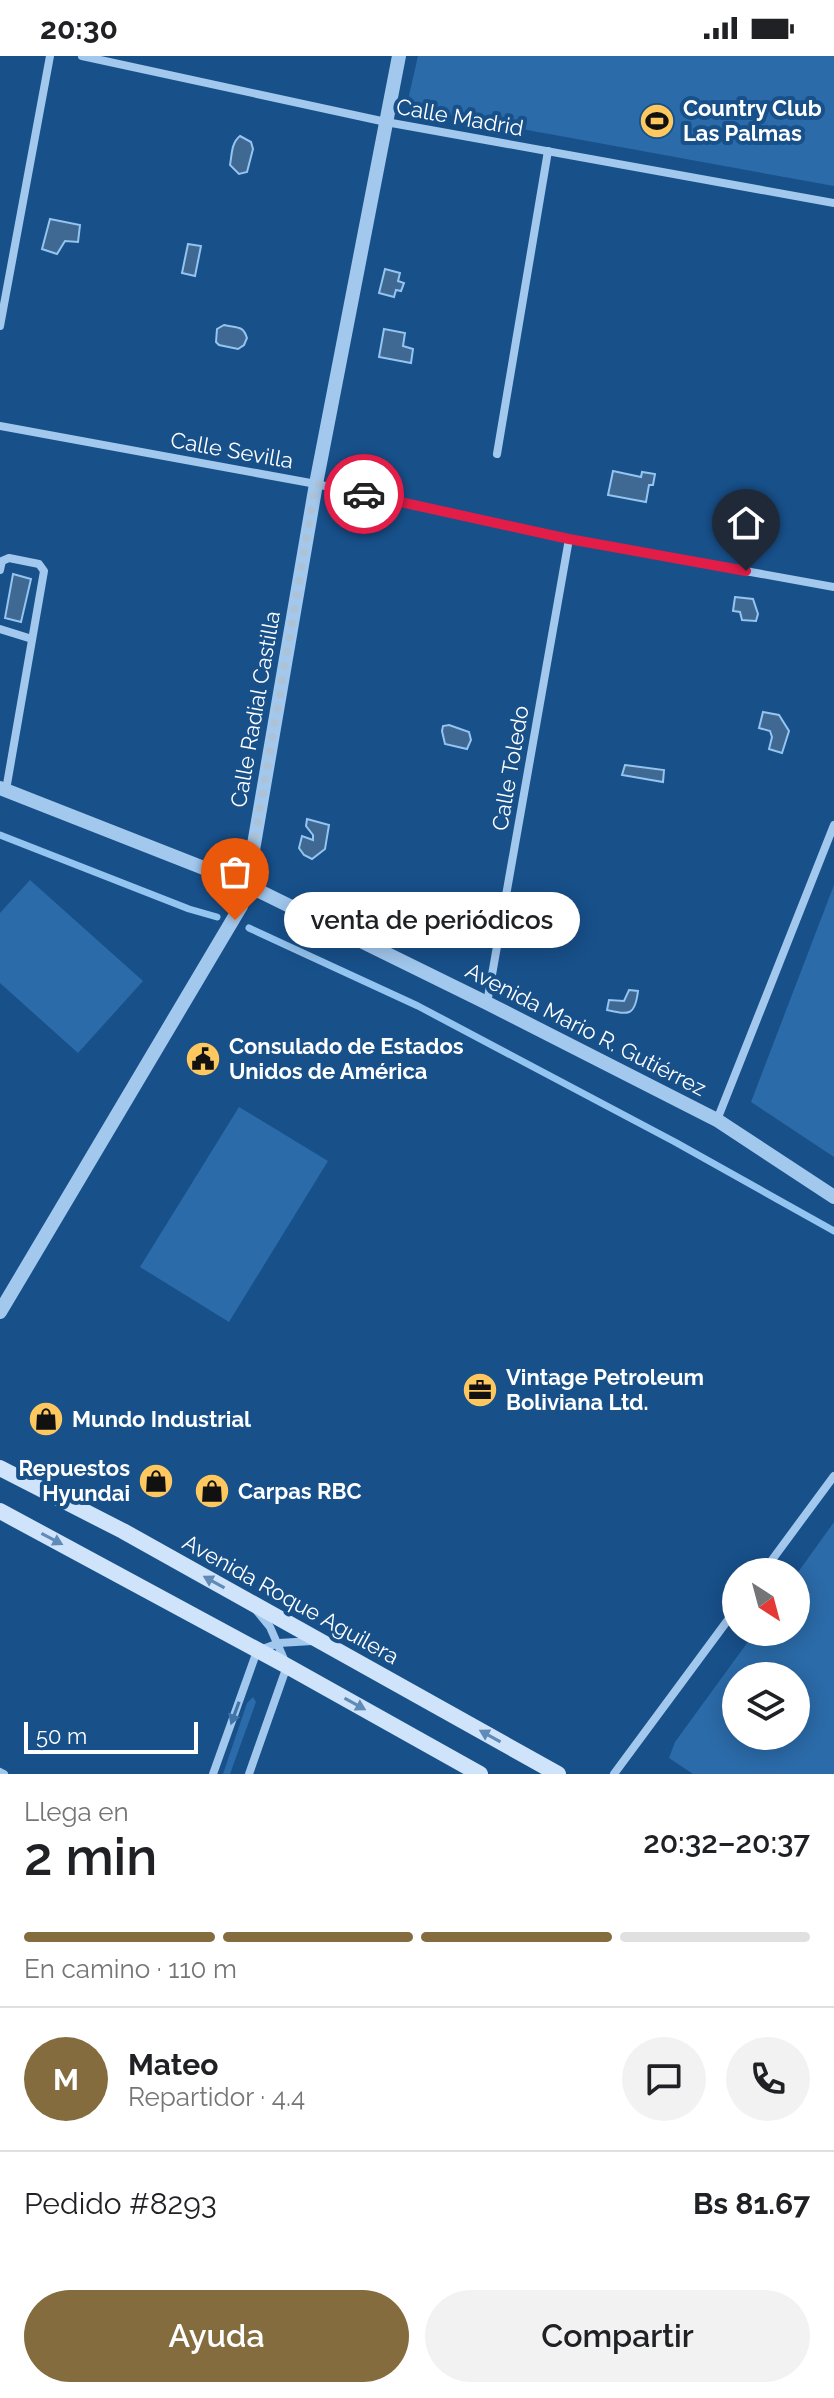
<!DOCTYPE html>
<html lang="es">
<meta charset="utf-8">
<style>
body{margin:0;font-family:Raleway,sans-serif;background:#f2f2f2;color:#202124;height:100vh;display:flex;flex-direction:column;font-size:30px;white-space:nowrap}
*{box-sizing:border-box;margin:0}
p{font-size:26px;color:#757577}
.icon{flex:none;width:44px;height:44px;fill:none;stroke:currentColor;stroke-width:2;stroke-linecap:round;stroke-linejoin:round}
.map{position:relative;height:1718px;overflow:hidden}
.panel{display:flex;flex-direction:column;background:#fff;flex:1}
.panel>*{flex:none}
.needle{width:52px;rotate:144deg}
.fabs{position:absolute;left:722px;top:1502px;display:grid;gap:16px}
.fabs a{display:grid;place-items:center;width:88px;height:88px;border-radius:50%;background:#fff;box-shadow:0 4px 20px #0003;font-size:40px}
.scale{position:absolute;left:24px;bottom:20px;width:174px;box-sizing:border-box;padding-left:8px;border:4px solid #fff;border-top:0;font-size:22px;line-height:28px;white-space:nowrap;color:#fff;-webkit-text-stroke:6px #18508a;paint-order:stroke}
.pin{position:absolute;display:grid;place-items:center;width:68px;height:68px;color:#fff;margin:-82px -34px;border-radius:50% 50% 50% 0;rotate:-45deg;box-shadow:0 0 8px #0007}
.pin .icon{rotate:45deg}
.courier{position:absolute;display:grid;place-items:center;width:80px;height:80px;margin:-40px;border:6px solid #e11d48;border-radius:50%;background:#fff;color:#222;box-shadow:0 2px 10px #0007}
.bubble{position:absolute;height:56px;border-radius:28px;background:#fff;box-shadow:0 4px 20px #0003;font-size:26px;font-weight:600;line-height:56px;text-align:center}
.headline em{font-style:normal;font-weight:600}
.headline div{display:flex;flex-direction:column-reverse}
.headline{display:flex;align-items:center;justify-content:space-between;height:136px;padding:0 24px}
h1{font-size:52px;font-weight:600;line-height:60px}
.bar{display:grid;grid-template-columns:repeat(4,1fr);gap:12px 8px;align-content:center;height:96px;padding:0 24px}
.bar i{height:10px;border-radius:6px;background:#e0e0e0}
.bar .on{background:#846c3f}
.bar p{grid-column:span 4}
.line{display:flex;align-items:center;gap:20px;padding:0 24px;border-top:2px solid #e0e0e0}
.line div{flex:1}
.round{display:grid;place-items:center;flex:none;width:84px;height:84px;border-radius:42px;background:#f2f2f2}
.button{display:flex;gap:16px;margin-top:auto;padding:16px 24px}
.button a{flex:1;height:92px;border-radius:48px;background:#846c3f;color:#fff;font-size:32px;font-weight:600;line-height:92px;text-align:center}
.button a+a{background:#f2f2f2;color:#202124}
.status{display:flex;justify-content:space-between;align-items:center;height:56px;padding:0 40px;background:#fff;direction:ltr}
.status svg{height:22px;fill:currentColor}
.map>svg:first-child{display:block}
.green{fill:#2b6ba9;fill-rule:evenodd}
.water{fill:#3f6892;stroke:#94c4f0;stroke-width:2}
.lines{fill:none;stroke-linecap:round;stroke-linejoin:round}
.stream{stroke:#94c4f0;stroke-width:7}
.minor{stroke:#a2c8ee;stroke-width:8}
.tertiary{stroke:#a2c8ee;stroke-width:14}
.secondary{stroke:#cfe4fa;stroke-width:16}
.oneway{fill:#618bb7}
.oneway2{fill:#4174a8}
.done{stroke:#aec2d6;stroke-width:8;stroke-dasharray:0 14.4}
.route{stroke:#e11d48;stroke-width:10}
.labels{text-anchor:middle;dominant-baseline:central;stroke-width:8;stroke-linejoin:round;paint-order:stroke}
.poi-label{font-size:22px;font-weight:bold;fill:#fff;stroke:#18508a;text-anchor:start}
.street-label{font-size:22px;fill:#fff;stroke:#18508a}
</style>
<div class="status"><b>20:30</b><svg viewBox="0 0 49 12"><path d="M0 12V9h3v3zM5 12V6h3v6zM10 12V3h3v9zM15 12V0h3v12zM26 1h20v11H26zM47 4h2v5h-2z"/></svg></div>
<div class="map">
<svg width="834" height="1718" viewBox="0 0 834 1718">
<rect width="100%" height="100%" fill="#18508a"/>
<g class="green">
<polygon points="418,0 834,0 834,130 417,54 408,44"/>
<polygon points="30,824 143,925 78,997 0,927 0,857"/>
<polygon points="834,829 834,1101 751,1046"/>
<polygon points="239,1051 328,1105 229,1266 140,1211"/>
<path d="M834,1466v252h-141l-24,-16 6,-16 80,-110h41v-57zM736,1620h60v60h-60z"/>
<polygon points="253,1641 256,1646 230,1718 223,1718 247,1647"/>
</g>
<g class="water">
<path d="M240,80l11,6 2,7 -6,23 -8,2 -9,-9c2,-10 1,-22 10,-29z"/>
<polygon points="50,163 80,169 78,186 65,185 57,198 42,193"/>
<polygon points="188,188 201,190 195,220 182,217"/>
<polygon points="385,213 400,217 398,225 404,227 401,235 396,234 394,241 379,237"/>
<path d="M224,269c13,3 19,0 23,13l-3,7 -6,4 -19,-4 -3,-3 1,-13z"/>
<polygon points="384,273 405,277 403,290 413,293 411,307 379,301"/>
<polygon points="613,415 641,421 642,416 655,418 653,429 649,429 646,446 608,439"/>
<polygon points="13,518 31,523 21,566 5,562"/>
<polygon points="735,541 753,543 758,558 756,565 742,564 740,556 733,555"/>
<polygon points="763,656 779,659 789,675 782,697 769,693 772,681 770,675 759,672"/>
<polygon points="449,669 469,676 471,684 467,693 445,688 442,675 443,670"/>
<polygon points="625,709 664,714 663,726 622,719"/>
<polygon points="307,763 329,769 325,793 312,803 304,799 299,792 302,780 313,784 313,779 306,770"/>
<path d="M629,934l9,1c-3,25 -9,24 -31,19l2,-10 15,1z"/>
</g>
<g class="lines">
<g class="stream">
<polyline points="0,779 189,853 217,861"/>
<polyline points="249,872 418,950 675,1086 834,1175"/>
</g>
<g class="minor">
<polyline points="82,0 386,66 834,147"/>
<polyline points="0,270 50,0"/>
<polyline points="0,370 316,428 569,483 834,531"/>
<polyline points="497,398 548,95"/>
<polyline points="0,514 2,505 9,502 39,508 44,515 6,734"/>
<polyline points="0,573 32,583"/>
<polyline points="487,947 569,483"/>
<polyline points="717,1064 834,769"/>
<polyline points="763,1516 834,1420"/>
<polyline points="0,1716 4,1718"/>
<polyline points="213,1718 257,1595 279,1587 312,1585"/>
<polyline points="249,1718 287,1610 270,1571 256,1554"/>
<polyline points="614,1718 736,1553"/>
</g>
<g class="tertiary">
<polyline points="0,732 247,829 487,947 717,1064 834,1141"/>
<polyline points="0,1256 241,850 247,829 316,428 399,0"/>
</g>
<g class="secondary">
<polyline points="0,1412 123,1475 558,1718"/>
<polyline points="0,1455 287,1610 480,1718"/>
</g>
</g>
<defs><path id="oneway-solid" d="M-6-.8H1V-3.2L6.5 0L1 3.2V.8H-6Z" transform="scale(2)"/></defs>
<g class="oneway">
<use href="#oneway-solid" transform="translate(52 1483) rotate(28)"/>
<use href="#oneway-solid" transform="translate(214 1526) rotate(-151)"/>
<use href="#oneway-solid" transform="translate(355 1648) rotate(29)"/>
<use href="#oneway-solid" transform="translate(490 1680) rotate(-151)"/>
</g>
<use class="oneway2" href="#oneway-solid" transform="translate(235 1657) rotate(110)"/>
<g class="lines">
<polyline class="done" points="235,864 247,829 316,428 364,438"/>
<polyline class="route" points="364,438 569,483 746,515"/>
</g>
<defs>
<g id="stadium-disc" transform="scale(1.8)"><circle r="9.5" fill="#ffc85f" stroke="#18508a"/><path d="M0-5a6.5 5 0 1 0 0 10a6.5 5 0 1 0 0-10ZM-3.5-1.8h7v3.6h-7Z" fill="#111"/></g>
<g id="civic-disc" transform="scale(1.8)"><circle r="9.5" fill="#ffc85f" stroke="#18508a"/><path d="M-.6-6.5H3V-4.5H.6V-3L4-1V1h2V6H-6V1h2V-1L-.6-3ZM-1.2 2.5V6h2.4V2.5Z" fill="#111"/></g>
<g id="office-disc" transform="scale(1.8)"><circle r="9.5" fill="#ffc85f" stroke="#18508a"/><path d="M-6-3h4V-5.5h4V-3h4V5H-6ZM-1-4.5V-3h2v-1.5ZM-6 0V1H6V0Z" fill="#111"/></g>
<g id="shop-disc" transform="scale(1.8)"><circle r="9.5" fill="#ffc85f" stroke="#18508a"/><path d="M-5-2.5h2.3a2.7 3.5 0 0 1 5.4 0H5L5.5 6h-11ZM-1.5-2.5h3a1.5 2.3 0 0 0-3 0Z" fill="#111"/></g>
</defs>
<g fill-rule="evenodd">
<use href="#stadium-disc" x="657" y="65"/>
<use href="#civic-disc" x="203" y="1003"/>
<use href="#office-disc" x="480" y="1334"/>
<use href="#shop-disc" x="46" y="1363"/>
<use href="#shop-disc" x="156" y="1425"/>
<use href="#shop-disc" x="212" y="1435"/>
</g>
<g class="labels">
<g class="poi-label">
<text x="683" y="52">Country Club<tspan x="683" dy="25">Las Palmas</tspan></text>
<text x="229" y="990">Consulado de Estados<tspan x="229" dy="25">Unidos de América</tspan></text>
<text x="506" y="1321">Vintage Petroleum<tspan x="506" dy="25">Boliviana Ltd.</tspan></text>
<text x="72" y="1363">Mundo Industrial</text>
<text x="130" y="1412" text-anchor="end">Repuestos<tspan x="130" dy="25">Hyundai</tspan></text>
<text x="238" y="1435">Carpas RBC</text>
</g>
<g class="street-label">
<text transform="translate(460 61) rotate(10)">Calle Madrid</text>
<text transform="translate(232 394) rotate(10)">Calle Sevilla</text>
<text transform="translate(255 653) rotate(-80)">Calle Radial Castilla</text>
<text transform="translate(510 712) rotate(-80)">Calle Toledo</text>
<text transform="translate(586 973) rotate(27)">Avenida Mario R. Gutiérrez</text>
<text transform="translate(291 1543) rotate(29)">Avenida Roque Aguilera</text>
</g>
</g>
</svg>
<div class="fabs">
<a><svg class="needle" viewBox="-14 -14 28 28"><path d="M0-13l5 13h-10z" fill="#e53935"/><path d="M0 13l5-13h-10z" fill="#757577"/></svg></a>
<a><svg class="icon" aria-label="layers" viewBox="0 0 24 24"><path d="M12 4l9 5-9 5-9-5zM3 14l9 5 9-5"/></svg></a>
</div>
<div class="scale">50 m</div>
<div class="pin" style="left:235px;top:864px;background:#ea580c"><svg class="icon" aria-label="bag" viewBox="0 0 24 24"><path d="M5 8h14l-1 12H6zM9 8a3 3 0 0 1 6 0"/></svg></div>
<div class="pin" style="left:746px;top:515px;background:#1f2937"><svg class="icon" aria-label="home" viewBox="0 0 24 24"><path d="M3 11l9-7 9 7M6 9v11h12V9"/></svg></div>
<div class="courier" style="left:364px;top:438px"><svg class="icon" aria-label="car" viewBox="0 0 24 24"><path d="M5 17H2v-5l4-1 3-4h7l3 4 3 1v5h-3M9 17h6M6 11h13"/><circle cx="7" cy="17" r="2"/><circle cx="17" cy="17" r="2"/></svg></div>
<div class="bubble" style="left:284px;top:836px;width:296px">venta de periódicos</div>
</div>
<section class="panel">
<div class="headline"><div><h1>2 min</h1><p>Llega en</p></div><em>20:32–20:37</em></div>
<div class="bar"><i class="on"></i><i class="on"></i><i class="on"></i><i></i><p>En camino · 110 m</p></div>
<div class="line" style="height:144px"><b class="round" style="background:#846c3f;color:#fff">M</b><div><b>Mateo</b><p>Repartidor · 4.4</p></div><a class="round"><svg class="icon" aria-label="chat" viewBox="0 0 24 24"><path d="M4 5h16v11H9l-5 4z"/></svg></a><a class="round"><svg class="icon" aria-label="phone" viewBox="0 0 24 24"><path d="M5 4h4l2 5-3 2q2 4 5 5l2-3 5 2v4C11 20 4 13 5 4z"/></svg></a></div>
<div class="line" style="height:104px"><div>Pedido #8293</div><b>Bs 81.67</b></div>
<div class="button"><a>Ayuda</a><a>Compartir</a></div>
</section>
